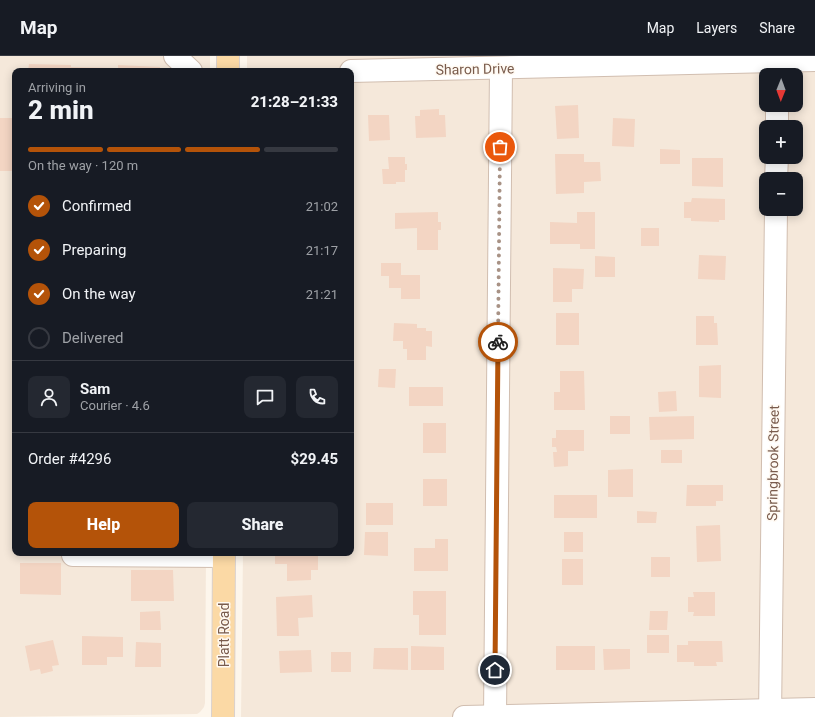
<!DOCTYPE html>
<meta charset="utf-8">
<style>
body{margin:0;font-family:Roboto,sans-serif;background:#242831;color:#f1f3f6;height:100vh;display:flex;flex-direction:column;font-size:15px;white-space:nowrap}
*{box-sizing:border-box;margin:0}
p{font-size:13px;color:#9ea1a6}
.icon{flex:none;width:22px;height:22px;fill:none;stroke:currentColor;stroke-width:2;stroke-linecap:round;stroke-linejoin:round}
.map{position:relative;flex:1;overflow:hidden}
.drawer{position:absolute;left:12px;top:12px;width:342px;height:488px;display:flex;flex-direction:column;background:#171b24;border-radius:8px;box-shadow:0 2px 10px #0003}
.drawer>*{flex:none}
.needle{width:26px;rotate:181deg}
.controls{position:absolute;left:759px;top:12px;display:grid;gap:8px}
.controls a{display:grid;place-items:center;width:44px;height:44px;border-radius:8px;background:#171b24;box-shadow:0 2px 10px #0003;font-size:20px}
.pin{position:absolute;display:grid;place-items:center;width:34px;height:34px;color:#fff;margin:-17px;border:2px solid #fff;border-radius:50%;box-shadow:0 1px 4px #0007}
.courier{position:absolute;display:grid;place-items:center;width:40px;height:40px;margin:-20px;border:3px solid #b45309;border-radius:50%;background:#fff;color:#222;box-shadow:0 1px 5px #0007}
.summary em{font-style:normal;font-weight:800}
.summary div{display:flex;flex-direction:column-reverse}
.summary{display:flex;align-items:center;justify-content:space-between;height:68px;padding:0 16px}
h1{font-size:26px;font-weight:800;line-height:30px}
.bar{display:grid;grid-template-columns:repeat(4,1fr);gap:6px 4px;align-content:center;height:48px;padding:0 16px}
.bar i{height:5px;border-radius:3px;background:#363941}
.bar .current{background:#b45309}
.bar p{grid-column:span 4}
.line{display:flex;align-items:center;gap:10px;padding:0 16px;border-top:1px solid #363941}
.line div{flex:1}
.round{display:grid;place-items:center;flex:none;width:42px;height:42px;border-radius:8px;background:#242831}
ol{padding:0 16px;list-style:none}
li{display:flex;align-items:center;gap:12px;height:44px}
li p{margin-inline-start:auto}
li .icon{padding:4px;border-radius:50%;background:#b45309;color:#fff;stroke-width:4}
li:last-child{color:#9ea1a6}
li i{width:22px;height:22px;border:2px solid #363941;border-radius:50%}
.primary-button{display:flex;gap:8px;margin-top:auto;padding:8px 16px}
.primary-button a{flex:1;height:46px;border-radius:8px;background:#b45309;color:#fff;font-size:16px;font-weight:800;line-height:46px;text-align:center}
.primary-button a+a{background:#242831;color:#f1f3f6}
header{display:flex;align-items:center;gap:24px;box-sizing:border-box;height:56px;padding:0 20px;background:#171b24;border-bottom:1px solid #363941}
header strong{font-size:19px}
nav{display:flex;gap:22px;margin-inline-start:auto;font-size:14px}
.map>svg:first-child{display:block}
.residential{fill:#f5e8da;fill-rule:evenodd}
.building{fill:#f3d5c3}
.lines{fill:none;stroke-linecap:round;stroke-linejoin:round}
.minor-casing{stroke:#d1beb0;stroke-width:24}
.major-casing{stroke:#dad1cd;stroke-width:24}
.minor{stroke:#fff;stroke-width:22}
.major{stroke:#fbd9a5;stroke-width:22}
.done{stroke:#a89285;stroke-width:4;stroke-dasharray:0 7.2}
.route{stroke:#b45309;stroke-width:5}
.labels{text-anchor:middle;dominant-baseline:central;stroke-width:3;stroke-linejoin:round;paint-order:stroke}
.street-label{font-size:14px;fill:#7a5c4d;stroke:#fffaf3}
</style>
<header>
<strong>Map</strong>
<nav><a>Map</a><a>Layers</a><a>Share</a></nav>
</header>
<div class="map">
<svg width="815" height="661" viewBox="0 0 815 661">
<rect width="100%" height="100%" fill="#fdf6ec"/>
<g class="residential">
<polygon points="0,0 210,0 210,15 15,15 15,497 206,497 205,647 204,651 200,656 197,658 0,661"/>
<path d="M247,0h568v661h-574l2,-164h108v-482h-104zM766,19h30v30h-30zM766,71h30v30h-30zM766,123h30v30h-30z"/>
</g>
<g class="building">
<polygon points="29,8 71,9 71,11 118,12 118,9 160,11 160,15 28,15"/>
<polygon points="578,49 579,82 557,83 555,50"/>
<polygon points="439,53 439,59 445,59 446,81 416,82 415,60 420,60 420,54"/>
<polygon points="368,59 389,59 390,84 369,85"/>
<rect x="0" y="62" width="15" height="53"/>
<polygon points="613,62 635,63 634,91 612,90"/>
<polygon points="660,93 680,94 680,108 660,108"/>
<polygon points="555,98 584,98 584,106 600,106 601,125 584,126 584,137 556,138"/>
<polygon points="388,101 405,101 405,108 407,108 407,114 405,114 405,126 396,126 396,128 383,128 382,113 389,113"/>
<polygon points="692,102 723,102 723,131 692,130"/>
<polygon points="692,142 725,143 725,164 719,164 719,166 691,165 691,162 684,162 684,146 691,146"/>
<polygon points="438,156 438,166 441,166 441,174 438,174 438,194 417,194 417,172 395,173 395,157"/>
<polygon points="577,156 595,156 595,193 580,193 580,188 550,188 550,166 577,167"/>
<rect x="641" y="172" width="18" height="18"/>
<polygon points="699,199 726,200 725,224 698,223"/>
<polygon points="595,200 615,201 615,221 595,221"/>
<polygon points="381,207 401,207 401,219 420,219 420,243 401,243 401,232 389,232 389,220 381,220"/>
<polygon points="553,212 584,213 583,233 572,233 572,246 553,246"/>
<rect x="556" y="257" width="23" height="32"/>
<polygon points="696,260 714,260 714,267 717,267 718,289 696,289"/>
<polygon points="394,267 417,268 417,272 426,272 426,275 432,275 432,291 426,290 426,304 407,304 407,293 403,293 403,285 393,285"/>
<polygon points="721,309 721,342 699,341 699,310"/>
<polygon points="379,313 396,313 395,332 378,331"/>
<polygon points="560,315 584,315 585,354 554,354 554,336 560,336"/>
<rect x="409" y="331" width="34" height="19"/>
<polygon points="676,335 677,355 659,356 658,336"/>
<rect x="610" y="360" width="20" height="18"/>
<polygon points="694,360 694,383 650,384 649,361"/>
<rect x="423" y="367" width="23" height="30"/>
<polygon points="556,374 584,374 584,395 568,395 568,410 554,411 553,396 557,396 556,391 552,391 552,382 556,382"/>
<rect x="661" y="394" width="21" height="13"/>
<polygon points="633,413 633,441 608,441 608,414"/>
<rect x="423" y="423" width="24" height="27"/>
<polygon points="687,429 723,429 723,445 716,445 716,450 686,450"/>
<rect x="554" y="439" width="43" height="23"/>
<rect x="366" y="447" width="27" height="22"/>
<polygon points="637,455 657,456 656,467 637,467"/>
<polygon points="720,469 721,505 697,506 696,470"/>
<polygon points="365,476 388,476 388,500 364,499"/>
<rect x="564" y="476" width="19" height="20"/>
<polygon points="435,483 448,483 448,515 414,515 414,492 435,492"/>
<polygon points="275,497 318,497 318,514 311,514 311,524 287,525 287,508 275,508"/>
<rect x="651" y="501" width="19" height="20"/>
<rect x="562" y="503" width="21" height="26"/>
<polygon points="20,507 61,507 61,539 20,538"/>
<polygon points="131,514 173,514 174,545 131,545"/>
<polygon points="413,535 446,535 446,579 419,579 419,559 413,559"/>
<polygon points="693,536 715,536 715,560 693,560 694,556 688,556 688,541 694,541"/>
<polygon points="312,539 313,561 298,562 299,580 277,580 276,541"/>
<polygon points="160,555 161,574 140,574 140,556"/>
<polygon points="650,555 668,555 667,574 649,574"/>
<rect x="647" y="579" width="22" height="18"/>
<polygon points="82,580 123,581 123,601 107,601 107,609 82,609"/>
<polygon points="53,584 59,609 52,610 53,615 41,618 40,613 30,615 25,590"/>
<polygon points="688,585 722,585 723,606 716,606 717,610 694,610 694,606 677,606 677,589 688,589"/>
<polygon points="136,586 161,587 161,611 135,611"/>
<polygon points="411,590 444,591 444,614 411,614"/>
<rect x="556" y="590" width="39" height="24"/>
<polygon points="374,592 408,592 408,614 373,613"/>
<polygon points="603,593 630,593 630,613 604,614"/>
<polygon points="311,594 312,616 280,617 279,595"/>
<rect x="331" y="596" width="20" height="20"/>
</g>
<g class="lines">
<g class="minor-casing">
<g id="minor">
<polyline points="175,0 191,15"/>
<polyline points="351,15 815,4"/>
<polyline points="777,71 777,49"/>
<polyline points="776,123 777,101"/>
<polyline points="73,499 224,500"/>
<polyline points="464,661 815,653"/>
<polyline points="495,661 501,12"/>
<polyline points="770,661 776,153"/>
</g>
</g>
<g class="major-casing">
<g id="major">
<polyline points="228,15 228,0"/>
<polyline points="223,661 224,497"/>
</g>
</g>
<use href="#minor" class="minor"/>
<use href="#major" class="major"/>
</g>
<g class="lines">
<polyline class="done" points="498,286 500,91"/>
<polyline class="route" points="495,614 498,286"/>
</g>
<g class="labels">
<g class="street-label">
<text transform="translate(475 13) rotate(-1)">Sharon Drive</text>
<text transform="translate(773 407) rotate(-89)">Springbrook Street</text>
<text transform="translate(224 579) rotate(-90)">Platt Road</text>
</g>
</g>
</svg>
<div class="controls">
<a><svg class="needle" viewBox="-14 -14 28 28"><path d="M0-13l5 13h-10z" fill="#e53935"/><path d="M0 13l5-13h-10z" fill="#9ea1a6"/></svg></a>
<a>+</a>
<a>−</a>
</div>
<div class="pin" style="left:500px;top:91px;background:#ea580c"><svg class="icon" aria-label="bag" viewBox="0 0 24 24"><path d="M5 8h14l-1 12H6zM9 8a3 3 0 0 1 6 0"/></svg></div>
<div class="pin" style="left:495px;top:614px;background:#1f2937"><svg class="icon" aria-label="home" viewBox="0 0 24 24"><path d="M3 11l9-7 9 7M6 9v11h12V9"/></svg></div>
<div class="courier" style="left:498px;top:286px"><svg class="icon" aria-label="bike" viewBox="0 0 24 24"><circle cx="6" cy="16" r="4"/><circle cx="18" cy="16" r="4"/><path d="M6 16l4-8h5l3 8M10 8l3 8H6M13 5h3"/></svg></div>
<section class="drawer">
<div class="summary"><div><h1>2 min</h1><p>Arriving in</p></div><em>21:28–21:33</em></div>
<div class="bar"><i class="current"></i><i class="current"></i><i class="current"></i><i></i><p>On the way · 120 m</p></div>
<ol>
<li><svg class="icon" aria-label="check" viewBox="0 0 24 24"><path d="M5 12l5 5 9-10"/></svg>Confirmed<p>21:02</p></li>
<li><svg class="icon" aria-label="check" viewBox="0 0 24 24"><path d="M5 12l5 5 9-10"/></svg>Preparing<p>21:17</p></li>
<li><svg class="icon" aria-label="check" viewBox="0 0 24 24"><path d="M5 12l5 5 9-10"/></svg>On the way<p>21:21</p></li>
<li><i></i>Delivered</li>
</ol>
<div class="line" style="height:72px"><a class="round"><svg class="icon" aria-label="person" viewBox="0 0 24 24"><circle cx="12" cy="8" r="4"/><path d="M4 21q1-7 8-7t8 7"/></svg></a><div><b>Sam</b><p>Courier · 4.6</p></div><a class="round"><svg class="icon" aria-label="chat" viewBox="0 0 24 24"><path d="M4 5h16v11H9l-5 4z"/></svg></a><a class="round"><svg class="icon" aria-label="phone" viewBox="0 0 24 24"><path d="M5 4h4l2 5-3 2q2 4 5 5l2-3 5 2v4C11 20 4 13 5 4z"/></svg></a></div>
<div class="line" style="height:52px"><div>Order #4296</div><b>$29.45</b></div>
<div class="primary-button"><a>Help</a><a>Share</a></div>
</section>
</div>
